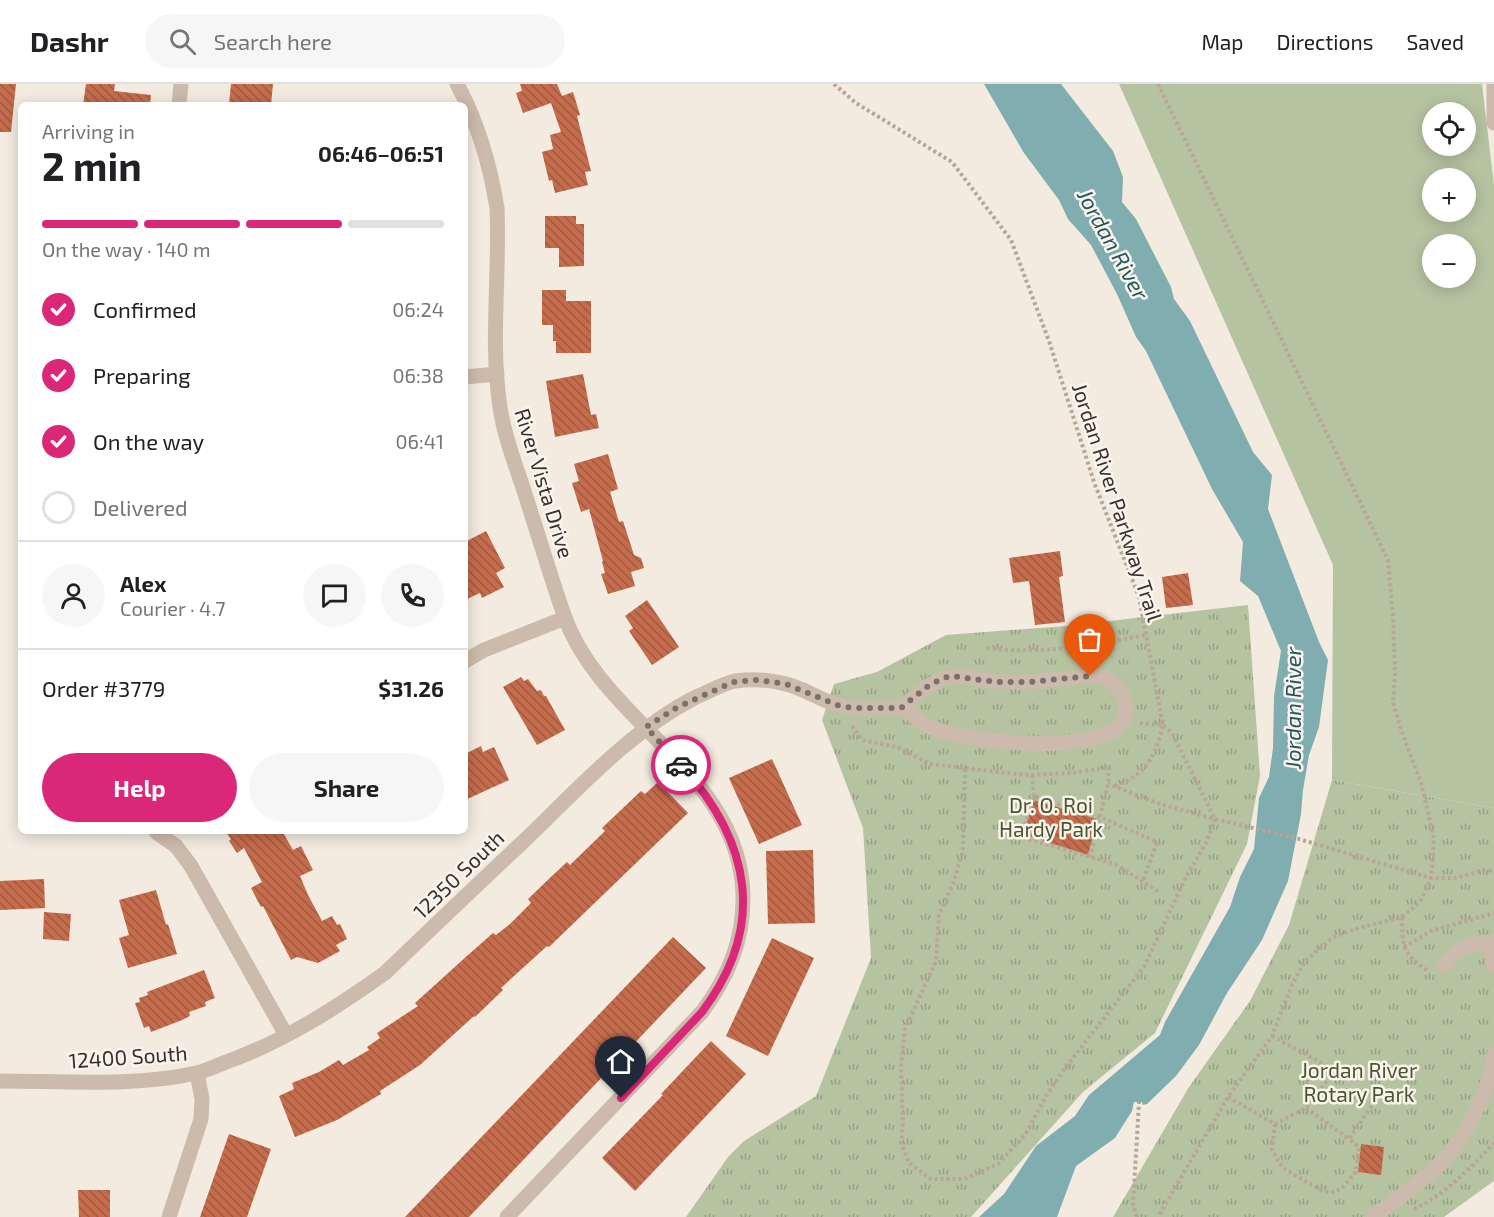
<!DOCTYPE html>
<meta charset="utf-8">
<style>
body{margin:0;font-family:"Exo 2",sans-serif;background:#f6f6f6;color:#202124;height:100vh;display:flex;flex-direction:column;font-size:22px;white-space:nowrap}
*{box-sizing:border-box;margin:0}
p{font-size:20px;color:#757577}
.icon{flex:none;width:33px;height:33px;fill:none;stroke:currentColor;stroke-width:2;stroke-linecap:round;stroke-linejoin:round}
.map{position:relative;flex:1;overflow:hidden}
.side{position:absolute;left:18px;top:18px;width:450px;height:732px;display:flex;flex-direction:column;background:#fff;border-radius:9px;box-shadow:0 3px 15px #0003}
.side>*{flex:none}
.fabs{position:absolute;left:1422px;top:18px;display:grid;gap:12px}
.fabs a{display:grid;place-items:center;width:54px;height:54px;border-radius:50%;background:#fff;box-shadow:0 3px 15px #0003;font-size:30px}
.pin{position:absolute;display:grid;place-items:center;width:51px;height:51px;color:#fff;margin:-62px -26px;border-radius:50% 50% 50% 0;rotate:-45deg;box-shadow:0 0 6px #0007}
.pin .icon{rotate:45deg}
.courier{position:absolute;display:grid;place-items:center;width:60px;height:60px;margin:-30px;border:4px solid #db2777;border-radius:50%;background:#fff;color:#222;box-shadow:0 2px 8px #0007}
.overview em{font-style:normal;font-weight:700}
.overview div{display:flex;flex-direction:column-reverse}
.overview{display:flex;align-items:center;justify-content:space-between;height:102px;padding:0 24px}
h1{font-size:39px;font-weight:700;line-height:45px}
.bar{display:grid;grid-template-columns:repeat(4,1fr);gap:9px 6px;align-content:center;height:72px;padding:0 24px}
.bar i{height:8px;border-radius:4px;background:#e0e0e0}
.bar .selected{background:#db2777}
.bar p{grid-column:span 4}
.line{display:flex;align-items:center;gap:15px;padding:0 24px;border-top:2px solid #e0e0e0}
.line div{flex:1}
.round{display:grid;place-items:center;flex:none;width:63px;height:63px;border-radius:32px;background:#f6f6f6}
ol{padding:0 24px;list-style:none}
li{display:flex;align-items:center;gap:18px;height:66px}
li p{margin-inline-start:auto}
li .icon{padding:6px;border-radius:50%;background:#db2777;color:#fff;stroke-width:4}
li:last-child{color:#757577}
li i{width:33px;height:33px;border:3px solid #e0e0e0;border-radius:50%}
.cta{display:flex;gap:12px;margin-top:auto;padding:12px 24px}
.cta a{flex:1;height:69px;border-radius:36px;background:#db2777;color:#fff;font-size:24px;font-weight:700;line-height:69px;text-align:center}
.cta a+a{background:#f6f6f6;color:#202124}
header{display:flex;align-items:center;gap:36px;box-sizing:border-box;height:84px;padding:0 30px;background:#fff;border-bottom:2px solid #e0e0e0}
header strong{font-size:28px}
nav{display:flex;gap:33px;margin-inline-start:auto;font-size:21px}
.search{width:420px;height:54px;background:#f6f6f6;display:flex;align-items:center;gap:15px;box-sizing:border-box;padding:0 21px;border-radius:33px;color:#757577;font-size:22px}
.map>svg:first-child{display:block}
.green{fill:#b6c3a0;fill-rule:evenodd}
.park{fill:url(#park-tufts)}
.water{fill:#7fadb0}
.building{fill:url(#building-back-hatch)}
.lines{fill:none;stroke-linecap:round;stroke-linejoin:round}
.path{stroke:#b8a596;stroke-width:4;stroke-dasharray:3 3;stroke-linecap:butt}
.minor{stroke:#ccbbac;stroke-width:15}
.done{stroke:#7b716a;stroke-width:6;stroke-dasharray:0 10.8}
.route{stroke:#db2777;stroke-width:8}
.labels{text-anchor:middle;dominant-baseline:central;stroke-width:5;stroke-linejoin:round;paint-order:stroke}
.street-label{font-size:21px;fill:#3a302b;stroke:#faf4ed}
.park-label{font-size:21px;fill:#48582e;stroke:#faf4ed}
.water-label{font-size:22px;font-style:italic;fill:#20575b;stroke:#faf4ed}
</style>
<header>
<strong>Dashr</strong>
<div class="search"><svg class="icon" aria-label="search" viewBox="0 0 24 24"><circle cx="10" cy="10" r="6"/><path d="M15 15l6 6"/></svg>Search here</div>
<nav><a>Map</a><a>Directions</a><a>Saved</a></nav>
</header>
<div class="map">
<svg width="1494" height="1133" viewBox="0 0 1494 1133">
<defs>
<pattern id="park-tufts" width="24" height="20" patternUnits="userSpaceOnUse" patternTransform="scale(1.5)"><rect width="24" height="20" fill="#b6c3a0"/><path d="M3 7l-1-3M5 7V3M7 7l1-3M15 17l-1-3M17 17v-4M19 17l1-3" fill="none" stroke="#959f83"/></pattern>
<pattern id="building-back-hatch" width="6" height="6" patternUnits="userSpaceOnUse" patternTransform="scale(1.5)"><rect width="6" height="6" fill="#c56c4d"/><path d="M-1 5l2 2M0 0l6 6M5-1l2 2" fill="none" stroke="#a15940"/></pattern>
</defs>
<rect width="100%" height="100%" fill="#f3ebe0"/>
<path class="green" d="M1119,0h363l12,101v623l-162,-28 1,-215zM1432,28h34v34h-34zM1432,94h34v34h-34zM1432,160h34v34h-34z"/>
<g class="park">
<polygon points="1248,521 1260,692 1247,760 1155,949 1083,1008 971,1133 686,1133 728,1073 744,1057 816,1012 871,874 863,744 822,636 834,600 877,588 946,551 1066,542"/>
<polygon points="1332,696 1494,724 1494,1097 1444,1133 1113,1133 1189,1003 1250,917 1289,841"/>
</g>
<polygon class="water" points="984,0 1061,0 1113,67 1123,93 1122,118 1136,135 1171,203 1174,215 1190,237 1253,368 1272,391 1268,425 1319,558 1328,576 1319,643 1309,671 1303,706 1301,730 1288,797 1262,856 1227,909 1199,961 1176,992 1147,1020 1143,1021 1142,1018 1134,1018 1132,1027 1115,1054 1076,1082 1057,1133 979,1133 1004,1110 1036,1062 1075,1032 1089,1011 1160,951 1165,938 1230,823 1240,793 1254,765 1259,714 1269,693 1273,664 1274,612 1281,567 1258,512 1240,497 1243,458 1212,405 1146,267 1136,253 1117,210 1091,161 1068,135 1059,116 1024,69"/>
<g class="building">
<polygon points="0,0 16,0 11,48 0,48"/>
<polygon points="86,0 115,0 114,7 151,11 150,21 83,21"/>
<polygon points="231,0 273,0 271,21 229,21"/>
<polygon points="520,0 557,0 562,12 573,8 580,31 577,32 591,87 585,88 588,101 555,109 552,96 549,97 542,68 553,65 550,51 561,48 551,19 523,29 516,9 522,7"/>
<polygon points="545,132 576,132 576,140 584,140 584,182 559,183 559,164 545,164"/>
<polygon points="542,206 566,206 566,217 591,217 591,269 556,269 556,257 553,257 553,241 542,241"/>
<polygon points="583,290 591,331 596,330 599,344 555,353 546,297"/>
<polygon points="608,370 618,405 610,408 619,438 623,437 634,471 641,474 644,484 631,488 635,502 608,510 601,490 605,489 602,478 603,477 589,425 581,428 572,399 579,397 574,380"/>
<polygon points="486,447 505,484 496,489 504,503 482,514 480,509 465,516 465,458"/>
<polygon points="1060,467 1063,492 1059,493 1065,538 1035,541 1029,497 1013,499 1009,474"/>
<polygon points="1188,489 1193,521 1166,524 1162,493"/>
<polygon points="647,516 679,563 652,581 629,547 633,544 625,532"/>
<polygon points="521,593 524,597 528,595 537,607 541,606 544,612 546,612 565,646 537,661 503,603"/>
<polygon points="481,662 483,668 494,663 509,696 465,716 465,670"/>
<polygon points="772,675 802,741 759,760 729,694"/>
<polygon points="658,698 688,729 549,863 547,862 501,904 503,906 475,933 474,932 420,981 380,1007 381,1010 337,1036 295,1053 279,1012 294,1005 292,999 319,988 339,976 343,981 369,966 367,963 380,954 377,949 418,922 415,919 468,871 493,849 496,851 510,840 531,819 528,815 553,791 567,778 570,781 605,747 602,744 641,707 645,710"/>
<polygon points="1034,716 1097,735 1088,771 1023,750"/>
<polygon points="225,747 282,747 293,766 301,762 313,786 300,792 308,811 322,837 332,832 337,841 340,840 347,855 336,861 340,867 318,879 297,873 291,876 263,822 261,823 251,804 262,798 244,764 237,769 229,757 231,755"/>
<polygon points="813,766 815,839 768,840 766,767"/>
<polygon points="44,795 45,824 0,826 0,797"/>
<polygon points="156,806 166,841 168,840 177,870 128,884 119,854 129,851 119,816"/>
<polygon points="44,828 71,830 69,857 43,855"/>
<polygon points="673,853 706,884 469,1133 405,1133"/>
<polygon points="772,854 814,874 768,972 726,952"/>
<polygon points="204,886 215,914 205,918 206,922 189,928 190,932 182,936 151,948 149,942 144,944 135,919 140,918 139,914 148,911 147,908"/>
<polygon points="711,957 746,990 635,1107 602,1074 663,1011 661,1010"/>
<polygon points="229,1050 271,1065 247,1133 200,1133"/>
<polygon points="1361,1060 1384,1063 1381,1091 1358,1088"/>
<polygon points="78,1106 110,1106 110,1133 79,1133"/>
</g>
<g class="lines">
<g class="path">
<polyline points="834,0 856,19 952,78 1011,156 1049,257 1094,398 1139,513 1163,641 1172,649 1215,735 1299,755 1431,794 1456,794 1483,786 1494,787"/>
<polyline points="1158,0 1388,476 1393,533 1395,589 1393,618 1402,648 1422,702 1434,755 1431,794 1420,818 1402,833 1355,845 1332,854 1305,877 1291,903 1272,952 1228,1013 1158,1133"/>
<path d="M987,564c54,7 106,-3 159,-13"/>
<polyline points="852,642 862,656 897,663 930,680 1025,691 1071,689 1109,683 1108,700 1090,773"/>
<polyline points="965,685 963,767 953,800 939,831 936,877 905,945 901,983 903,1040 901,1059 909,1079 931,1095 964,1095 998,1080 1025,1051 1046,1012 1065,984 1144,883 1185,795 1207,757 1215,735 1160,720 1108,700"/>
<polyline points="1032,691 1034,713 1021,753 1115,780 1161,809"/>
<path d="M1115,702c32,-12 40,-29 48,-61l-23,-2"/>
<polyline points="1034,713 1100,733 1157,758 1143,797"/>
<path d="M1402,833c1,31 -1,35 26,54"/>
<polyline points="1404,863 1431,847 1494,829"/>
<polyline points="1272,952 1353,996"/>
<polyline points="1228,1013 1275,1040 1306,1024 1334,988"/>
<polyline points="1306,1024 1349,1055 1377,1014"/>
<polyline points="1275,1040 1272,1066 1283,1084 1324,1108 1333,1108 1341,1105 1356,1088 1359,1063 1349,1055"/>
<path d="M1414,1125c28,-12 59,-43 80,-66"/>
<polyline points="1137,1133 1133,1121 1139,1018"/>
</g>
<g class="minor">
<path d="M457,0c21,39 33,80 40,124 3,66 -7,134 3,199 4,29 16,59 25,87 13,40 25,81 39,121 37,107 176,157 179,280 1,45 -15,82 -41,117l-195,205"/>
<polyline points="1494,0 1494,39"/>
<polyline points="179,21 181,0"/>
<polyline points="465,293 497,290"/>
<polyline points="465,577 484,566 565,534"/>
<polyline points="156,748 176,762 191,782 286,951"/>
<polyline points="1490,859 1494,882"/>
<path d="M1444,882c15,-22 26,-20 50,-24"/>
<path d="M0,997c62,0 136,6 196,-8 10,-2 20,-7 30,-11 57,-20 110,-54 159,-89 47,-45 94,-90 141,-134 53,-51 104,-108 170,-142 12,-5 26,-13 39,-16 22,-3 47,0 68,9 11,5 22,11 34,15 16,5 34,3 50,3 4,0 10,-1 14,0 10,3 17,14 27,18 37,17 151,27 186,4 23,-16 10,-45 -12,-54 -40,1 -79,10 -119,4 -13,-2 -28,-7 -41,-1 -15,6 -28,19 -41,29"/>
<polyline points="169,1133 201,1035 202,1015 197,989"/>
<path d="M1373,1133c23,-17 46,-33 66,-52 25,-24 51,-76 55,-111"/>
</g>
</g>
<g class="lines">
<polyline class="done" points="681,681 646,643 676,624 733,598 757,596 786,600 837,621 852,624 901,624 928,602 943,594 951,592 996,598 1030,598 1090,592"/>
<path class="route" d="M621,1014l81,-86c65,-86 49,-170 -21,-247"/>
</g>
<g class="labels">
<g class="street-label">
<text transform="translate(545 399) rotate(73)">River Vista Drive</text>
<text transform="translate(1118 418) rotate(72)">Jordan River Parkway Trail</text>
<text transform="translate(458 790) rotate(-44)">12350 South</text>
<text transform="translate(128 972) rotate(-4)">12400 South</text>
</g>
<g class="park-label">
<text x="1051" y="720">Dr. O. Roi<tspan x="1051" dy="24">Hardy Park</tspan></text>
<text x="1359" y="985">Jordan River<tspan x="1359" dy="24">Rotary Park</tspan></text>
</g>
<g class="water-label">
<text transform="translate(1114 160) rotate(61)">Jordan River</text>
<text transform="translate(1292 624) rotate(-90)">Jordan River</text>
</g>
</g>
</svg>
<div class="fabs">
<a><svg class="icon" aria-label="locate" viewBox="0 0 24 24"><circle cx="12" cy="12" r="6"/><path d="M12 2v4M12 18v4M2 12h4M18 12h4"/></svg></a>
<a>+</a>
<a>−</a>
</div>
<div class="pin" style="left:1090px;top:592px;background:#ea580c"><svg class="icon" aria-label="bag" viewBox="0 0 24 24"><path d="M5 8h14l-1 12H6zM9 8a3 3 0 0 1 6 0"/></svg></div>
<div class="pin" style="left:621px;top:1014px;background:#1f2937"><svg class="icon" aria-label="home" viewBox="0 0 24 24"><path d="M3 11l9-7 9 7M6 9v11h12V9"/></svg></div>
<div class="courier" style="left:681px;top:681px"><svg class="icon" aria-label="car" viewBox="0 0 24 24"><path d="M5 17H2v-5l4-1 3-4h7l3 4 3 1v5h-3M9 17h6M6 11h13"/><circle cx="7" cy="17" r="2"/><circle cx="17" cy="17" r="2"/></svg></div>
<section class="side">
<div class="overview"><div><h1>2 min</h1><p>Arriving in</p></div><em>06:46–06:51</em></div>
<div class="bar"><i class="selected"></i><i class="selected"></i><i class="selected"></i><i></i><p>On the way · 140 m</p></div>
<ol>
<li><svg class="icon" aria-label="check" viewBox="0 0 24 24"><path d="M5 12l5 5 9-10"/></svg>Confirmed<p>06:24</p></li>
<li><svg class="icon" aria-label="check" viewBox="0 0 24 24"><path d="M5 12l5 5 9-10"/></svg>Preparing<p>06:38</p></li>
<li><svg class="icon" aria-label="check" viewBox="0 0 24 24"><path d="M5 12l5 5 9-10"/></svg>On the way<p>06:41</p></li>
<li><i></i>Delivered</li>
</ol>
<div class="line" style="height:108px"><a class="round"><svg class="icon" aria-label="person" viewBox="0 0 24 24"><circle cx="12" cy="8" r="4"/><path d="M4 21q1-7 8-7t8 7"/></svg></a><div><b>Alex</b><p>Courier · 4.7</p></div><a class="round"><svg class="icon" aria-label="chat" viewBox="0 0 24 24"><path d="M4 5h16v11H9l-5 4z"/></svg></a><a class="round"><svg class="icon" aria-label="phone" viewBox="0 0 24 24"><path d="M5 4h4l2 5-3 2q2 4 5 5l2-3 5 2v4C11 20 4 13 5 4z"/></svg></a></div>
<div class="line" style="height:78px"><div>Order #3779</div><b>$31.26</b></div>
<div class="cta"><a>Help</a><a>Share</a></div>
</section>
</div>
